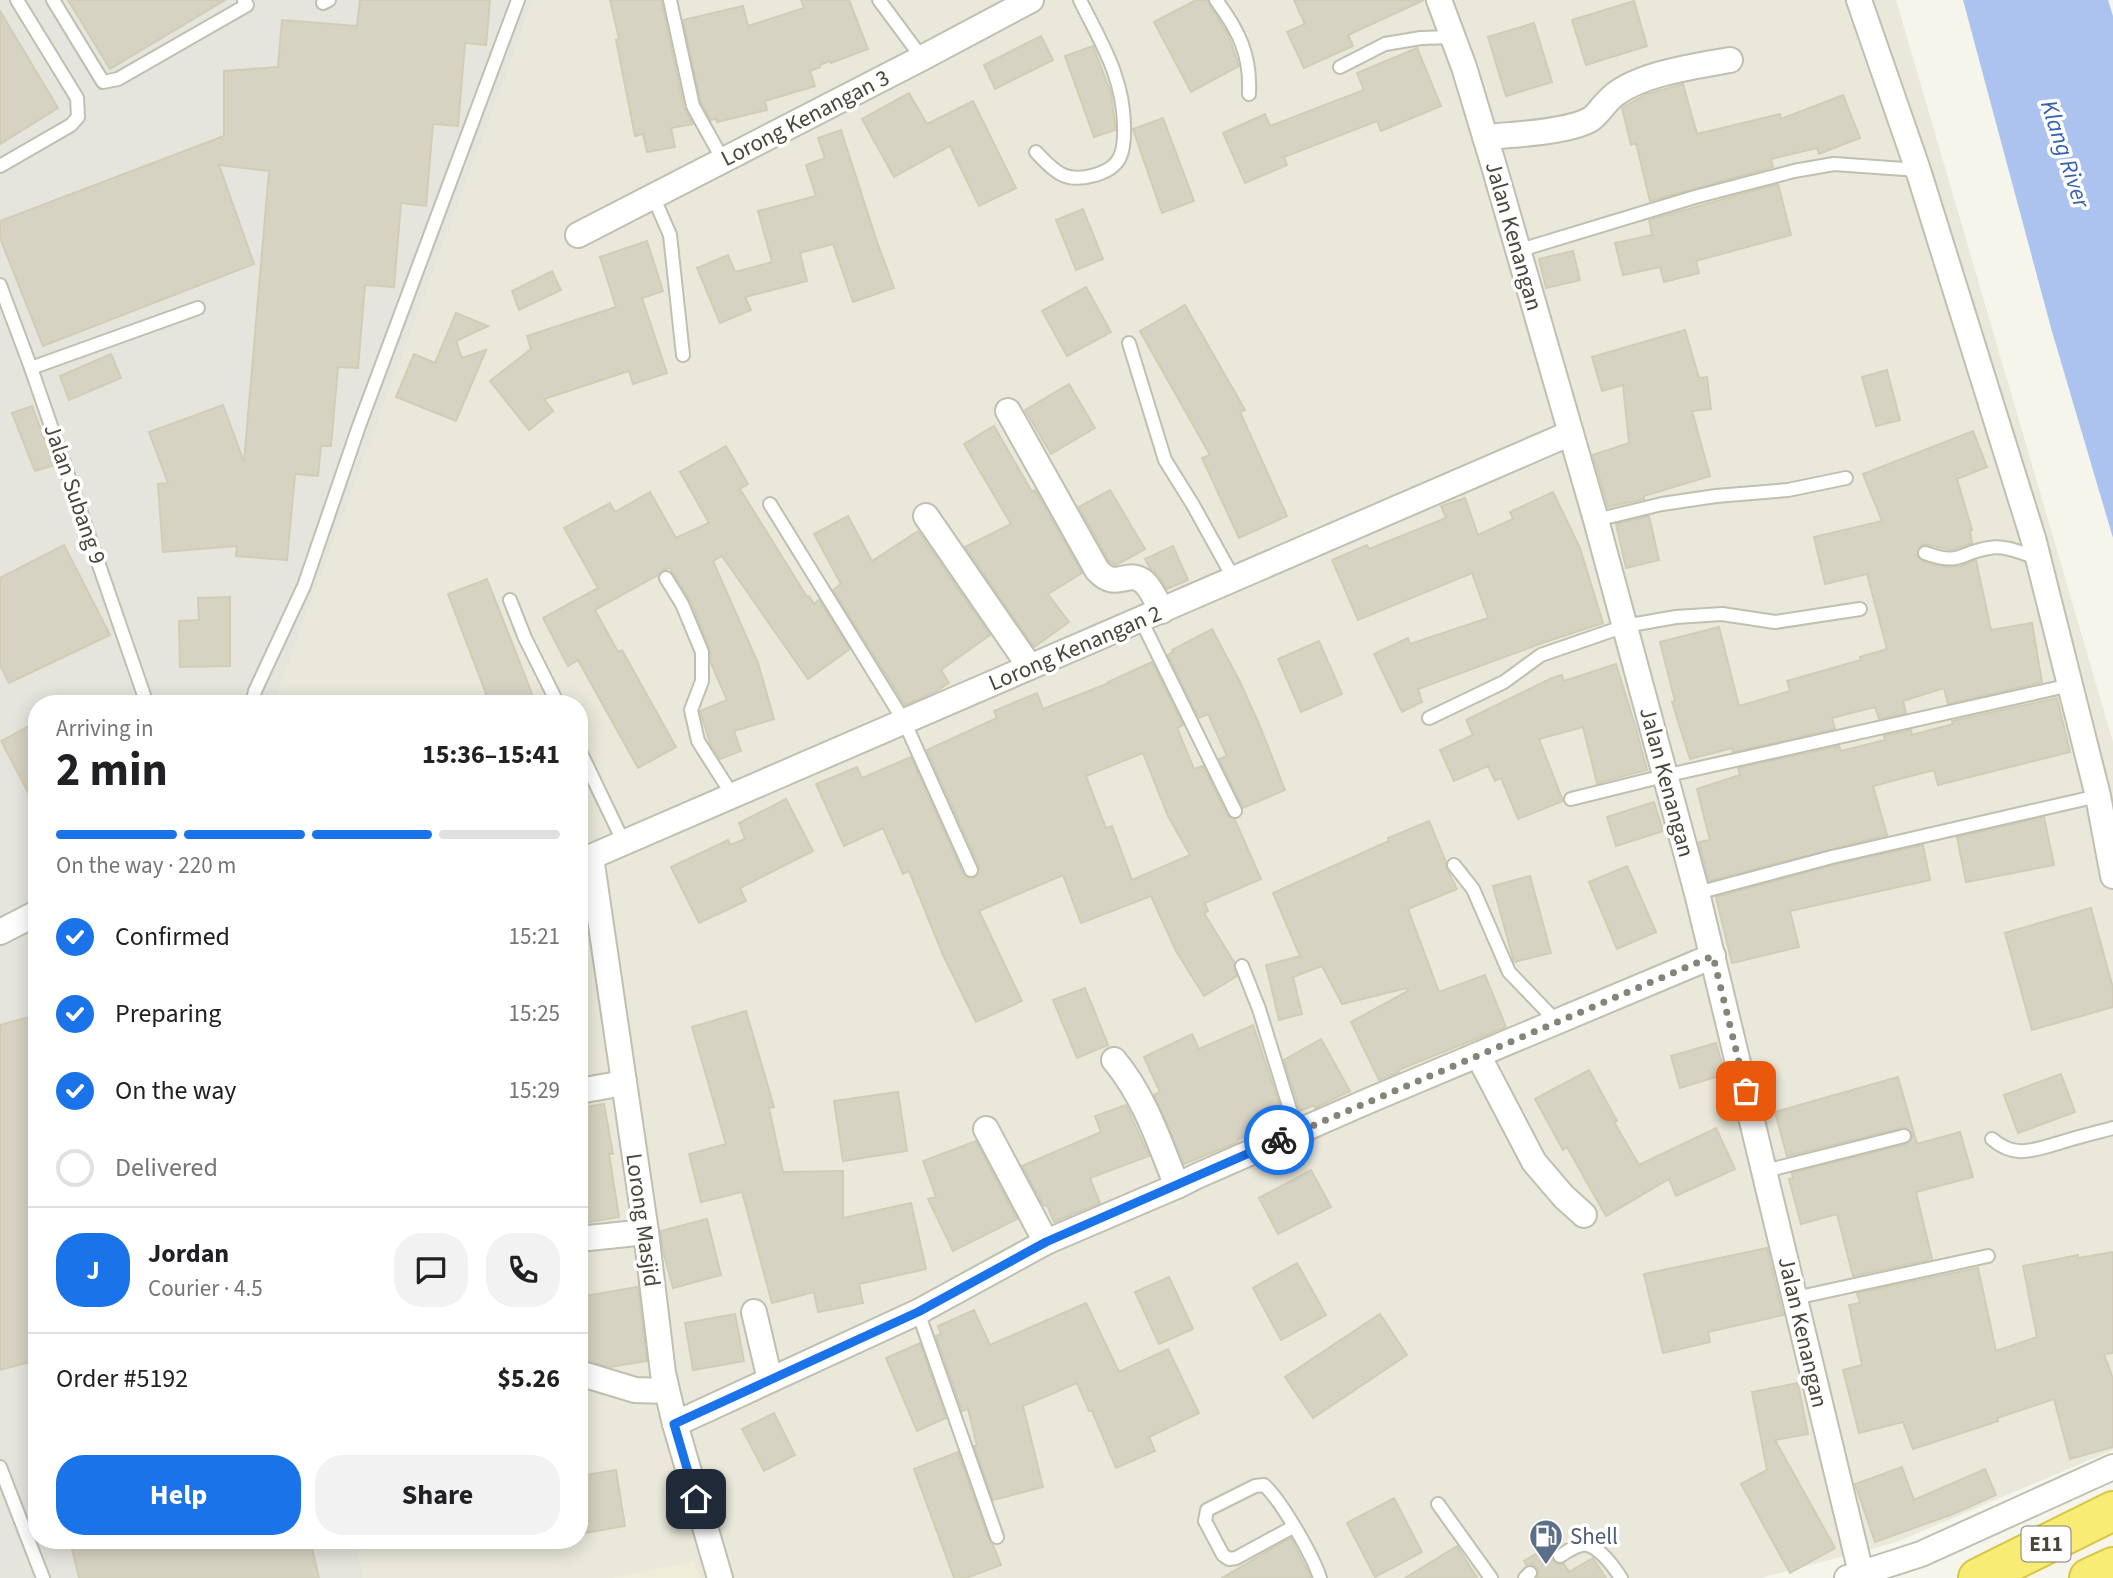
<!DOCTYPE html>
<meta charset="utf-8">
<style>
body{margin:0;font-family:"Source Sans 3",sans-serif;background:#f2f2f2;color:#202124;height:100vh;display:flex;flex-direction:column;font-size:26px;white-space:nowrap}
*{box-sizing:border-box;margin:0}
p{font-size:23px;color:#757577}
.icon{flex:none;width:38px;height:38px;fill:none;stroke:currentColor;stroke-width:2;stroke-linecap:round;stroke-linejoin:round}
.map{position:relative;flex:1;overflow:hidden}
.sheet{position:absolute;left:28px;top:695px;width:560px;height:854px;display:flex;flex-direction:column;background:#fff;border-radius:28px;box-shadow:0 4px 18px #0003}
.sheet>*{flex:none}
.pin{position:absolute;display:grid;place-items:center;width:60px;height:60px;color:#fff;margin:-30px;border-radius:14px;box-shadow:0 4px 10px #0006}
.courier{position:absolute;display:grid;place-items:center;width:70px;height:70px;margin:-35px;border:5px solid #1a73e8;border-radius:50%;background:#fff;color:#222;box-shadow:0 2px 9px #0007}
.headline em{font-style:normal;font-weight:700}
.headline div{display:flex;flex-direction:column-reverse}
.headline{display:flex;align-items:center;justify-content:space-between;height:119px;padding:0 28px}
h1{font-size:46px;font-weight:700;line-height:52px}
.bar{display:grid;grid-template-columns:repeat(4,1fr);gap:10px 7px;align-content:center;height:84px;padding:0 28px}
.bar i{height:9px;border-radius:5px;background:#e0e0e0}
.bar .active{background:#1a73e8}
.bar p{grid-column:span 4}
.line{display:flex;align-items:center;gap:18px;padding:0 28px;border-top:2px solid #e0e0e0}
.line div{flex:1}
.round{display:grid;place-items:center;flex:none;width:74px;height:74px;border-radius:28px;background:#f2f2f2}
ol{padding:0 28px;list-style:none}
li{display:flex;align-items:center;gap:21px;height:77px}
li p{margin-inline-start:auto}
li .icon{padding:7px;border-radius:50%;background:#1a73e8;color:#fff;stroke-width:4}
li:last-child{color:#757577}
li i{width:38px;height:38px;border:4px solid #e0e0e0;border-radius:50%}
.primary-button{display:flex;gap:14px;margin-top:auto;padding:14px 28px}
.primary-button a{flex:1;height:80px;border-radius:28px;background:#1a73e8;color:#fff;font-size:28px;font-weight:700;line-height:80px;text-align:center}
.primary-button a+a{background:#f2f2f2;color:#202124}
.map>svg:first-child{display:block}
.residential{fill:#e9e8da;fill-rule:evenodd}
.industrial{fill:#e5e4dd}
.education{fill:#eeedd7}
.water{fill:#acc3ef}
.building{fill:#d7d3c2;stroke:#d1cdb5;stroke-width:2;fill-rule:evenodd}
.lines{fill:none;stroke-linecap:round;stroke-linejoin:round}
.service-casing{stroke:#c1bfaf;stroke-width:16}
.minor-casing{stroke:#c1bfaf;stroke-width:28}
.motorway-casing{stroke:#d9c543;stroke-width:42}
.service{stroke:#fff;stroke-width:12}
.minor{stroke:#fff;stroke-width:24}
.motorway{stroke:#f9ec74;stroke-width:38}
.done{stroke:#868478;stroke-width:7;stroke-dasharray:0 12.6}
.route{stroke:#1a73e8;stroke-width:9}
.labels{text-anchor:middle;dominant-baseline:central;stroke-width:7;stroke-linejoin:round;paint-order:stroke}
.shield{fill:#fff;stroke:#807e75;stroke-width:2}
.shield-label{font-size:21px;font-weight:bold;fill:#4a473a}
.street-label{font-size:23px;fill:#4a473a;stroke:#fff}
.service-label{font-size:23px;fill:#4e5e75;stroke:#fff;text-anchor:start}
.water-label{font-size:24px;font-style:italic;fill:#3560b3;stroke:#fff}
</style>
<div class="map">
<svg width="2113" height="1578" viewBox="0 0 2113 1578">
<rect width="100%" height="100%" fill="#f5f5ec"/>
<path class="residential" d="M0,0h1896l217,742v708l-219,93 -133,35h-1761zM37,704h542v836h-542z"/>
<polygon class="industrial" points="0,0 533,0 273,703 37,704 37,1540 356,1540 363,1578 0,1578"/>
<polygon class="education" points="694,1561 700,1578 612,1578"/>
<polygon class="water" points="1963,0 2108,0 2113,16 2113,538 2051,328"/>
<g class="building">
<polygon points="68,0 225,0 110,69"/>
<polygon points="360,0 490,0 486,45 465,43 458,126 433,124 426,206 401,203 394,287 365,285 358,368 338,367 331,446 321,446 318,476 295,474 287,560 236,556 237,546 163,552 158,484 168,483 149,432 223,405 244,462 269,171 219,165 254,264 43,346 0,238 0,221 224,136 224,71 278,67 282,20 357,26"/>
<polygon points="610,0 661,0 684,108 693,124 671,128 675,147 647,152 643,134 635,136 616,40 619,39"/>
<polygon points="801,0 849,0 868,49 831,63 830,61 820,65 820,67 810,71 815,86 765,101 767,110 717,122 717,119 711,120 701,103 683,20 743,6 748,26 804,8"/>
<polygon points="1196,0 1207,0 1229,37 1239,66 1191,92 1154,22"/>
<polygon points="1294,0 1424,0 1348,35 1353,46 1304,68 1287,32 1305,24"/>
<polygon points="1634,1 1647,46 1586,65 1572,20"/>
<polygon points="0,11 58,108 0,144"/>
<polygon points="1534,23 1552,82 1506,96 1488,37"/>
<polygon points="1041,36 1053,60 995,89 984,65"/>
<polygon points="1093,46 1111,93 1115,125 1115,130 1094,137 1065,56"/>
<polygon points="1417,48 1441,106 1381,131 1377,121 1284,157 1287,165 1245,183 1223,133 1265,114 1270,126 1364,90 1357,73"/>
<polygon points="1683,84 1697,134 1780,114 1781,119 1843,95 1860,138 1819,154 1817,148 1771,159 1773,167 1650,201 1636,143 1631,145 1622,108 1647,94"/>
<polygon points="909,93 927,124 973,101 1016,188 979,206 950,146 894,177 862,119"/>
<polygon points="1163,118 1194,201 1162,213 1133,129"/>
<polygon points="841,130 877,242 894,288 853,302 833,244 800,253 807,281 745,297 751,310 720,323 697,268 728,255 735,272 772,262 758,211 816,196 806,165 825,158 818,138"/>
<polygon points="1778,184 1791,235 1696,261 1699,273 1664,282 1660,267 1623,275 1615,243 1652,235 1649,220"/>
<polygon points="1083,209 1103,259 1076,270 1056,220"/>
<polygon points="647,241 663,291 642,298 667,373 633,384 629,371 544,399 553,411 529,430 490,381 531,349 527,336 616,307 600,257"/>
<polygon points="1573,251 1580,280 1546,288 1539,259"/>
<polygon points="552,271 561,290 519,310 512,291"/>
<polygon points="1086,287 1111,332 1067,356 1042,311"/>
<polygon points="1185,305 1245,410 1240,412 1287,516 1239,538 1202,458 1210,455 1140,331"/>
<polygon points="456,313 488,326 456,341 462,358 486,350 456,421 396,397 414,354 435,363"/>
<polygon points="1685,330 1699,378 1707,377 1711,409 1692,411 1710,476 1644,496 1644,499 1608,507 1593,455 1629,443 1623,385 1602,391 1592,357"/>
<polygon points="111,354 121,378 69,400 60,376"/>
<polygon points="1887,370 1900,420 1876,426 1862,377"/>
<polygon points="1069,384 1095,428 1051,454 1025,410"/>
<polygon points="32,406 54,465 35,471 12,413"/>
<polygon points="994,426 1032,492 1035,490 1082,573 1048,594 1069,622 1034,647 965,547 1011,524 964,444"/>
<polygon points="1973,431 1987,467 1957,479 1972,530 1970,531 1972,543 1952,550 1924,544 1919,547 1917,556 1922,561 1946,567 1961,566 1976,560 1991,630 2032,623 2042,682 1948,704 1944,688 1903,701 1906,713 1879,719 1875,707 1832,718 1835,729 1733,752 1732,748 1690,759 1672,702 1675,701 1660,642 1719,627 1739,706 1790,691 1787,681 1861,660 1860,657 1887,649 1867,574 1825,584 1814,537 1882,521 1863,474"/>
<polygon points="726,446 748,484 740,489 807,597 809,596 814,604 819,600 850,649 808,679 722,556 713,561 758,663 774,719 734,731 741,751 720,759 710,743 700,711 727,700 711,663 710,649 690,600 670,568 662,570 658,575 595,610 618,652 622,650 676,747 638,768 578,660 568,666 543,618 598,588 564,528 610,503 615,512 650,492 676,538 709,523 680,472"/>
<polygon points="1110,490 1145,549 1116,565 1109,561 1079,507"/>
<polygon points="1553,492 1580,548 1603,623 1545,642 1418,689 1422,702 1402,712 1374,654 1408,638 1410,644 1488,618 1472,573 1358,620 1332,560 1367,545 1369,549 1446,518 1441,506 1465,498 1478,535 1513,519 1510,512"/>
<polygon points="848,516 872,561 918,531 990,635 941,670 949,683 935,692 905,705 833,590 841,584 814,534"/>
<polygon points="1649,516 1659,560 1626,568 1616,524"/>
<polygon points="64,545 110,635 9,683 0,665 0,578"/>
<polygon points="1173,546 1188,580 1167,589 1158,575 1150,568 1145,559"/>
<polygon points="487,579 536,704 490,704 448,594"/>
<polygon points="230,597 230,666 180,667 179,621 199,620 198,598"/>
<polygon points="1212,629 1240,682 1259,724 1285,790 1243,808 1219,759 1227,756 1208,714 1199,718 1168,655 1173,652 1172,650"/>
<polygon points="1319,641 1342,694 1301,712 1278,659"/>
<path d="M1152,662l31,63 -6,3 17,41 9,-3 24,49 8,5 26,59 -56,24 3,8 -4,2 30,49v7l3,7 -33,20 -28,-45 -25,-55 -70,27 -18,-48 -84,36 43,90 -46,21 -33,-67 -34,-84 -6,3 -20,-46 -39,18 -28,-62 41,-17 5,11 49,-21 52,117 3,3 8,1 4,-3 1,-9 -52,-116 70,-32 -3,-7 43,-18 6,16 66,-26 -1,-1zM1143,753l25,63 22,39 -58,25 -20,-54 -6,2 -20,-52z"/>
<polygon points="1616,664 1635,725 1647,770 1597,783 1583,727 1539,739 1563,801 1518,819 1501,778 1495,781 1488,766 1454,781 1440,750 1473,735 1466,720 1552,678 1562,675 1564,681"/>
<polygon points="2057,698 2070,752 1938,785 1934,770 1873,786 1887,835 1709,881 1699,842 1710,840 1697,789 1740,775 1738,768 1839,746 1841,751 1885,740 1884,736 1911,730 1912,735 1953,724 1952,721"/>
<polygon points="37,722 37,809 1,741"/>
<polygon points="786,799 813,851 740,888 746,901 699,923 671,867 728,840 730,845 745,839 739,823"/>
<polygon points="1654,802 1663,831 1616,846 1607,817"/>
<polygon points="2044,817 2054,865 1966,882 1957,837"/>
<polygon points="1429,821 1446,862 1446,867 1457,889 1408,909 1439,992 1485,975 1506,1027 1398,1070 1399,1072 1379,1080 1351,1022 1408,991 1407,988 1342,1004 1322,966 1293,977 1302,1014 1279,1020 1266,965 1300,956 1273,893 1389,841 1388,838"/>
<polygon points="1923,845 1930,880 1790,911 1799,947 1732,963 1716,897 1834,865"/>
<polygon points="1627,866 1656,932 1617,949 1589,882"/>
<polygon points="1530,876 1551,953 1514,962 1493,886"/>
<polygon points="2091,908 2113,988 2113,1007 2032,1030 2005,933"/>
<polygon points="1085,988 1108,1045 1077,1058 1053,1000"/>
<polygon points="746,1011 774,1107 769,1108 783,1172 843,1171 843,1218 911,1203 926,1269 859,1284 863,1303 818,1312 814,1292 772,1303 742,1192 701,1202 689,1154 726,1144 692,1027"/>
<polygon points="37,1015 37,1360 0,1370 0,1025"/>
<polygon points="1253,1025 1284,1119 1237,1140 1238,1142 1184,1164 1154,1095 1160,1092 1144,1057 1192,1034 1199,1049"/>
<polygon points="1321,1039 1350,1091 1315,1108 1314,1105 1300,1111 1284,1060"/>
<polygon points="1716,1043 1725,1074 1680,1088 1671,1056"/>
<polygon points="1589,1070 1617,1121 1614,1122 1639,1165 1716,1128 1735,1169 1676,1196 1669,1179 1606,1216 1567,1147 1563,1150 1535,1099"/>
<polygon points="2061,1074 2075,1112 2018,1133 2004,1095"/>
<polygon points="1898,1077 1917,1144 1960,1132 1973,1177 1916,1192 1932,1259 1853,1276 1837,1214 1801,1224 1789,1179 1793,1178 1792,1173 1906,1144 1912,1139 1912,1133 1907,1128 1902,1128 1787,1156 1775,1112"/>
<polygon points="898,1092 907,1151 843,1161 834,1101"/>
<polygon points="604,1104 613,1154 609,1154 619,1217 579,1224 579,1108"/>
<polygon points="1126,1105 1149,1156 1090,1178 1100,1203 1054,1222 1047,1205 1044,1206 1022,1166 1101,1132 1095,1116"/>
<polygon points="976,1141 1017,1219 953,1251 928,1199 936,1197 923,1161"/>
<polygon points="1311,1170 1331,1207 1278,1234 1259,1198"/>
<polygon points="707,1219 721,1275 673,1288 663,1251 661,1231"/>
<polygon points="1767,1248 1783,1315 1708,1332 1710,1342 1663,1353 1644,1274"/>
<polygon points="2113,1252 2113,1353 2104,1354 2113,1379 2113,1447 2070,1459 2054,1399 1997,1418 1998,1421 1913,1449 1903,1422 1859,1433 1843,1370 1862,1365 1849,1305 1860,1303 1857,1293 1978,1268 1996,1351 2037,1337 2023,1266 2078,1255 2078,1258"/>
<polygon points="1297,1263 1326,1315 1281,1340 1253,1288"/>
<polygon points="1169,1277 1193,1329 1159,1344 1135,1292"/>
<polygon points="638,1287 647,1361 610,1367 579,1359 579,1297"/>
<polygon points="1086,1303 1119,1372 1168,1349 1199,1413 1149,1437 1155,1451 1116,1468 1092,1411 1089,1411 1077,1383 1023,1406 1043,1487 993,1500 974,1446 977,1445 968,1409 962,1411 936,1336 941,1334 938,1326 974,1310 990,1345"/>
<polygon points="735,1314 744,1361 693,1370 685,1323"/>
<polygon points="1380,1314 1407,1355 1313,1418 1285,1377"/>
<polygon points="920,1343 946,1418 917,1431 886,1358"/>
<polygon points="1798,1383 1808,1434 1775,1440 1835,1548 1790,1573 1741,1484 1767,1470 1752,1392"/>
<polygon points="774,1413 795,1455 764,1471 742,1429"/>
<polygon points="958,1452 989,1540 993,1545 1001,1565 966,1578 954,1578 914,1469"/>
<polygon points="1902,1467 1914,1500 1985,1469 1996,1495 1953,1514 1875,1542 1855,1484"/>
<polygon points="616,1470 625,1526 579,1534 579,1476"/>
<polygon points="1394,1498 1422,1552 1375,1577 1347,1523"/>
<polygon points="1291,1538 1311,1578 1222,1578 1278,1545"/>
<polygon points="70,1540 310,1540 319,1578 79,1578"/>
<polygon points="1553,1544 1556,1548 1552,1552 1552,1560 1556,1564 1564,1564 1569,1572 1593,1558 1606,1578 1537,1578 1539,1571 1537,1567 1532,1564 1526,1565 1524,1561"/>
<polygon points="1457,1546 1477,1578 1405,1578"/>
</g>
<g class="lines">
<g class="service-casing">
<g id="service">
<polyline points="53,0 103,82 118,79 247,5 244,0"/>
<polyline points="670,0 693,106 723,160"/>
<polyline points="879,0 922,58"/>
<path d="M1216,0c23,31 35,55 33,94"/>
<polyline points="323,3 329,0"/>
<polyline points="1340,67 1385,44 1421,38 1453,37"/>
<path d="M1036,152c17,18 28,31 55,24 30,-7 34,-22 33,-51 -1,-49 -23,-82 -44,-125"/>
<polyline points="0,166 71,125 78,117 77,98 17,0"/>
<polyline points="653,196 670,235 683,355"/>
<polyline points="1517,251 1695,197 1794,171 1834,164 1918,170"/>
<polyline points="0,285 31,368 147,704"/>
<polyline points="1129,343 1165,460 1193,505 1234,579"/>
<polyline points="31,368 198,308"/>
<polyline points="770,504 904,721 971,870"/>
<polyline points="1596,520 1662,504 1716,496 1788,490 1846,478"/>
<path d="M1925,553c36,13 33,0 64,-5 16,-3 33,5 48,10"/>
<polyline points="666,578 682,604 702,652 702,681 691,710 698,741 733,796"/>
<polyline points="510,600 525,638 558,704"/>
<polyline points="1141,620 1235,811"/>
<polyline points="252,704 255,691 304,586 359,426 518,0"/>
<polyline points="1429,718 1504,682 1541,655 1625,626 1676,617 1722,614 1775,622 1860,609"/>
<polyline points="579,749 624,843"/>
<polyline points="1571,799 1664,776 2071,685"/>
<polyline points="1454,865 1473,889 1509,972 1557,1022"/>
<polyline points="1697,893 1832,857 2098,796"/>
<polyline points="1242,966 1259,1009 1297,1132"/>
<path d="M1992,1139c23,20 41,11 67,4 18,-6 36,-10 54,-15"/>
<polyline points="1765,1171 1904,1136"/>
<polyline points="1795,1298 1988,1256"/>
<polyline points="918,1312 997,1537"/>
<polyline points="0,1467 43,1578"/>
<polyline points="1438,1504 1491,1578"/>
<path d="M1293,1527l-57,31 -7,1 -6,-4 -18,-34 2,-11 48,-24 9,-1c17,15 49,71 56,93"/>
<path d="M1560,1556c7,-4 18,-13 27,-11 13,3 27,22 34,33"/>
<polyline points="1525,1578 1530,1573"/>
</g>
</g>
<g class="minor-casing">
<g id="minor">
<polyline points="1439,0 1464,67 1493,163 1596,520 1697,893 1861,1573"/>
<polyline points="1859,0 1918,170 2033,538 2098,796 2113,876"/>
<path d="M1485,137c26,-2 85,-5 106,-18 7,-4 15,-19 26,-26 28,-20 79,-27 113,-33"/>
<polyline points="578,235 922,58 1031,0"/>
<path d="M1008,411l89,159c20,22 30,-2 47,12 7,6 13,20 18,29"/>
<polyline points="926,516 1030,667"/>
<polyline points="591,857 646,1232 663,1373 675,1424 720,1578"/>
<polyline points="579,862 1571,433"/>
<polyline points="0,932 37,913"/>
<polyline points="1478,1055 1534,1162 1564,1197 1584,1215"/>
<path d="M1114,1060c31,37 45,82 63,126"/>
<polyline points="579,1091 624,1083"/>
<polyline points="986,1129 1046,1242"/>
<polyline points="579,1239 646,1232"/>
<polyline points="754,1312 770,1380"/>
<polyline points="579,1373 635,1390 667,1391"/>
<polyline points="675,1424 918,1312 1046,1242 1177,1186 1197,1176 1368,1101 1713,956"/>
<polyline points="1847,1578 1921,1554 2113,1467"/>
</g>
</g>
<g class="motorway-casing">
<g id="motorway">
<polyline points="1978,1578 2113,1511"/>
<polyline points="2089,1578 2113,1567"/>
</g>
</g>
<use href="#service" class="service"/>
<use href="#minor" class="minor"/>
<use href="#motorway" class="motorway"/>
</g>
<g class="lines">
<polyline class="done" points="1279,1140 1713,956 1746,1091"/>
<polyline class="route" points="696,1499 674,1424 918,1312 1046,1242 1279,1140"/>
</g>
<defs>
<g id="fuel-pin" transform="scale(1.75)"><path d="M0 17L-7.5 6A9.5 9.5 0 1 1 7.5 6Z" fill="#5c6f8a" stroke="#fff"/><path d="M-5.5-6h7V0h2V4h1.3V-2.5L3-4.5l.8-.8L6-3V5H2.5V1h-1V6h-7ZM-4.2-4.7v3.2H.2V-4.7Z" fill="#fff"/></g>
</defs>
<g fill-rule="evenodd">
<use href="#fuel-pin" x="1546" y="1536"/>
</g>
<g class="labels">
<rect class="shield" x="2021.5" y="1526.5" width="49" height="35" rx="5"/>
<g class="shield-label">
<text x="2046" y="1544">E11</text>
</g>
<g class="street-label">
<text transform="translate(805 118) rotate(-27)">Lorong Kenangan 3</text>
<text transform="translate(1514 236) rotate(74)">Jalan Kenangan</text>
<text transform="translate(75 494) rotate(71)">Jalan Subang 9</text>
<text transform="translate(1075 648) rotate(-23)">Lorong Kenangan 2</text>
<text transform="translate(1667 782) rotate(75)">Jalan Kenangan</text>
<text transform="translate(643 1220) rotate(82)">Lorong Masjid</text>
<text transform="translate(1803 1332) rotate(77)">Jalan Kenangan</text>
</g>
<g class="service-label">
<text x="1570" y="1536">Shell</text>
</g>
<g class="water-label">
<text transform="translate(2065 154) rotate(72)">Klang River</text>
</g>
</g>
</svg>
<div class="pin" style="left:1746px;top:1091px;background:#ea580c"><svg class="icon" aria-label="bag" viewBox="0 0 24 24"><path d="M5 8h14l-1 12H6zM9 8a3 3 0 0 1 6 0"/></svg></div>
<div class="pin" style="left:696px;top:1499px;background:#1f2937"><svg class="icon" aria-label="home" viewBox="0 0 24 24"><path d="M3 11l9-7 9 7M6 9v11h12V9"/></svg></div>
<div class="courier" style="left:1279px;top:1140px"><svg class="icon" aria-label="bike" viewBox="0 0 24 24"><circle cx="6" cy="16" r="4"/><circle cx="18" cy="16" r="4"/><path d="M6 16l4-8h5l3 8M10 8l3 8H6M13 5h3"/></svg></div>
<section class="sheet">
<div class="headline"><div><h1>2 min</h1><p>Arriving in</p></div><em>15:36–15:41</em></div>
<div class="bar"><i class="active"></i><i class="active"></i><i class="active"></i><i></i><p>On the way · 220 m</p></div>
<ol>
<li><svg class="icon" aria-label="check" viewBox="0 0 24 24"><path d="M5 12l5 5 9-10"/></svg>Confirmed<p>15:21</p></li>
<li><svg class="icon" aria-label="check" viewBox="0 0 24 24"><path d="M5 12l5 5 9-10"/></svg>Preparing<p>15:25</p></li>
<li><svg class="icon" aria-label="check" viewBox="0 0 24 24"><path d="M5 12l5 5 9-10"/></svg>On the way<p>15:29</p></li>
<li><i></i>Delivered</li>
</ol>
<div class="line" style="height:126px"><b class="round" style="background:#1a73e8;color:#fff">J</b><div><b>Jordan</b><p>Courier · 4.5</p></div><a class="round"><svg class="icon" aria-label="chat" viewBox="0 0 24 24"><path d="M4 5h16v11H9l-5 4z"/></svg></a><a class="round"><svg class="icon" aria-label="phone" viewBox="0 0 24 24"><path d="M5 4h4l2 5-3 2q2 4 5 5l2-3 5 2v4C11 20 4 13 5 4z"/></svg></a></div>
<div class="line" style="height:91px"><div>Order #5192</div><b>$5.26</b></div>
<div class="primary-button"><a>Help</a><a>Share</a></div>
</section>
</div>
